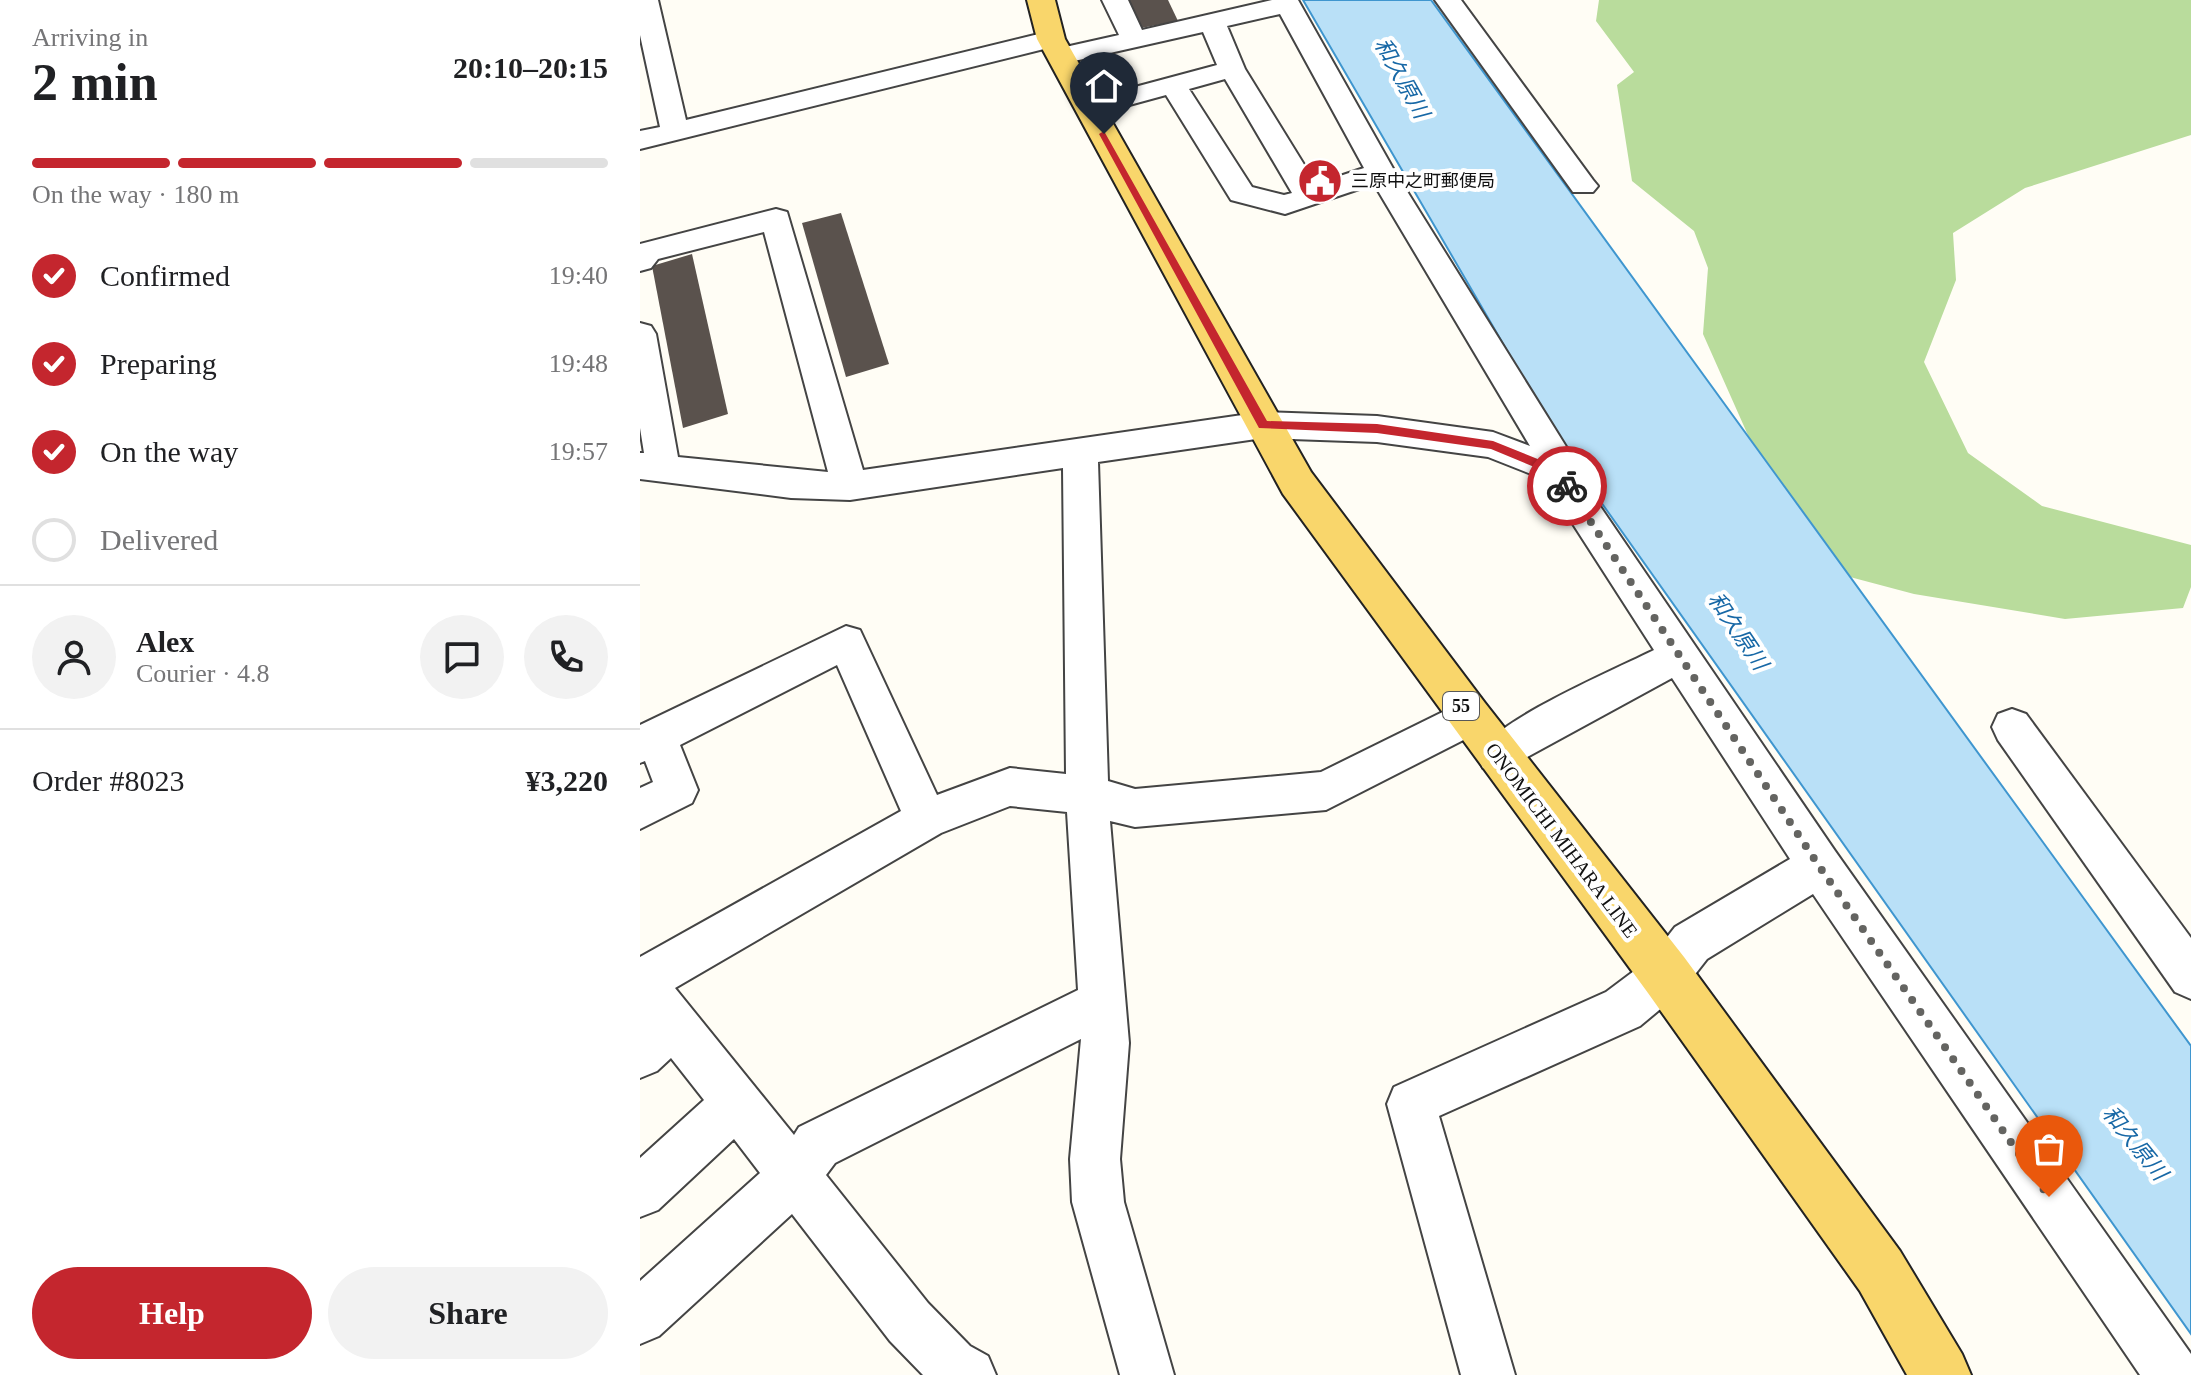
<!DOCTYPE html>
<meta charset="utf-8">
<style>
body{margin:0;font-family:"Times New Roman","Noto Sans JP",serif;background:#f2f2f2;color:#202124;height:100vh;display:flex;flex-direction:column;font-size:30px;white-space:nowrap}
*{box-sizing:border-box;margin:0}
p{font-size:26px;color:#757577}
.icon{flex:none;width:44px;height:44px;fill:none;stroke:currentColor;stroke-width:2;stroke-linecap:round;stroke-linejoin:round}
.map{position:relative;flex:1;overflow:hidden}
.side{display:flex;flex-direction:column;background:#fff;width:640px}
.side>*{flex:none}
.pin{position:absolute;display:grid;place-items:center;width:68px;height:68px;color:#fff;margin:-82px -34px;border-radius:50% 50% 50% 0;rotate:-45deg;box-shadow:0 0 8px #0007}
.pin .icon{rotate:45deg}
.courier{position:absolute;display:grid;place-items:center;width:80px;height:80px;margin:-40px;border:6px solid #c4262e;border-radius:50%;background:#fff;color:#222;box-shadow:0 2px 10px #0007}
.summary em{font-style:normal;font-weight:700}
.summary div{display:flex;flex-direction:column-reverse}
.summary{display:flex;align-items:center;justify-content:space-between;height:136px;padding:0 32px}
h1{font-size:52px;font-weight:700;line-height:60px}
.bar{display:grid;grid-template-columns:repeat(4,1fr);gap:12px 8px;align-content:center;height:96px;padding:0 32px}
.bar i{height:10px;border-radius:6px;background:#e0e0e0}
.bar .active{background:#c4262e}
.bar p{grid-column:span 4}
.line{display:flex;align-items:center;gap:20px;padding:0 32px;border-top:2px solid #e0e0e0}
.line div{flex:1}
.round{display:grid;place-items:center;flex:none;width:84px;height:84px;border-radius:42px;background:#f2f2f2}
ol{padding:0 32px;list-style:none}
li{display:flex;align-items:center;gap:24px;height:88px}
li p{margin-inline-start:auto}
li .icon{padding:8px;border-radius:50%;background:#c4262e;color:#fff;stroke-width:4}
li:last-child{color:#757577}
li i{width:44px;height:44px;border:4px solid #e0e0e0;border-radius:50%}
.button{display:flex;gap:16px;margin-top:auto;padding:16px 32px}
.button a{flex:1;height:92px;border-radius:48px;background:#c4262e;color:#fff;font-size:32px;font-weight:700;line-height:92px;text-align:center}
.button a+a{background:#f2f2f2;color:#202124}
main{display:flex;flex:1;min-height:0}
.map>svg:first-child{display:block}
.forest{fill:#b9dc9c}
.water{fill:#b9e0f7;stroke:#3f96cf;stroke-width:2}
.building{fill:#5a524d}
.lines{fill:none;stroke-linecap:round;stroke-linejoin:round}
.minor-casing{stroke:#444;stroke-width:4}
.major-casing{stroke:#222;stroke-width:4}
.minor{fill:#fff;fill-rule:evenodd}
.major{fill:#f9d66b;fill-rule:evenodd}
.route{fill:#c4262e}
.done{stroke:#646461;stroke-width:8;stroke-dasharray:0 14.4}
.labels{text-anchor:middle;dominant-baseline:central;stroke-width:8;stroke-linejoin:round;paint-order:stroke}
.far-poi-label{font-size:18px;fill:#111;stroke:#fff;text-anchor:start}
.shield{fill:#fff;stroke:#585858;stroke-width:2}
.shield-label{font-size:18px;font-weight:bold;fill:#111}
.street-label{font-size:20px;fill:#111;stroke:#fff}
.water-label{font-size:22px;font-style:italic;fill:#1768a6;stroke:#fff}
</style>
<main>
<section class="side">
<div class="summary"><div><h1>2 min</h1><p>Arriving in</p></div><em>20:10–20:15</em></div>
<div class="bar"><i class="active"></i><i class="active"></i><i class="active"></i><i></i><p>On the way · 180 m</p></div>
<ol>
<li><svg class="icon" aria-label="check" viewBox="0 0 24 24"><path d="M5 12l5 5 9-10"/></svg>Confirmed<p>19:40</p></li>
<li><svg class="icon" aria-label="check" viewBox="0 0 24 24"><path d="M5 12l5 5 9-10"/></svg>Preparing<p>19:48</p></li>
<li><svg class="icon" aria-label="check" viewBox="0 0 24 24"><path d="M5 12l5 5 9-10"/></svg>On the way<p>19:57</p></li>
<li><i></i>Delivered</li>
</ol>
<div class="line" style="height:144px"><a class="round"><svg class="icon" aria-label="person" viewBox="0 0 24 24"><circle cx="12" cy="8" r="4"/><path d="M4 21q1-7 8-7t8 7"/></svg></a><div><b>Alex</b><p>Courier · 4.8</p></div><a class="round"><svg class="icon" aria-label="chat" viewBox="0 0 24 24"><path d="M4 5h16v11H9l-5 4z"/></svg></a><a class="round"><svg class="icon" aria-label="phone" viewBox="0 0 24 24"><path d="M5 4h4l2 5-3 2q2 4 5 5l2-3 5 2v4C11 20 4 13 5 4z"/></svg></a></div>
<div class="line" style="height:104px"><div>Order #8023</div><b>¥3,220</b></div>
<div class="button"><a>Help</a><a>Share</a></div>
</section>
<div class="map">
<svg width="1551" height="1375" viewBox="0 0 1551 1375">
<rect width="100%" height="100%" fill="#fffdf5"/>
<polygon class="forest" points="959,0 1551,0 1551,135 1385,188 1313,233 1316,280 1284,362 1328,453 1402,506 1551,545 1551,587 1543,608 1425,619 1274,594 1210,577 1123,469 1063,334 1068,268 1054,231 992,181 977,85 994,72 956,21"/>
<polygon class="water" points="663,0 791,0 1551,1046 1551,1334 929,457"/>
<g class="building">
<polygon points="488,0 528,0 538,21 501,28"/>
<polygon points="201,213 249,364 206,377 162,223"/>
<polygon points="52,254 88,414 43,428 12,266"/>
</g>
<g class="lines">
<g class="minor-casing">
<g id="minor">
<polygon points="0,0 18,0 46,120 411,31 424,39 420,45 0,149 0,131 20,127 0,35"/>
<path d="M462,0h26l14,30 130,-30h26l97,172 175,281 8,21 257,377 356,503v21h-51l-327,-481 -106,65 -25,32 -42,35 -201,90 76,259h-54l-74,-271 7,-17 212,-95 44,-33 25,-32 115,-68 -118,-181 -174,95 -15,-5 -6,-13c16,-34 139,-86 177,-105l-110,-171 -56,-22 -111,-15 -114,-4 -165,24 10,319 27,8 186,-17 148,-73 14,5 6,13 -6,13 -157,80 -191,17 -25,-6 19,222 -9,116 4,43 50,173h-54l-48,-173 -2,-43 11,-120 -246,124 -9,12 102,128 42,43 18,10 8,19h-73l-33,-34 -98,-127 -133,122 -19,8v-63l120,-108 -26,-34 -76,71 -18,7v-59l64,-58 -33,-42 -14,13 -17,7v-121l261,-146 -64,-146 -157,80 18,45 -6,13 -52,26v-41l13,-6 -8,-21 -5,2v-38l206,-99 14,4 77,165 73,-27 56,6 -3,-306 -213,32 -59,-2 -151,-19v-26h4l-4,-25v-105l11,3 5,8 22,123 150,15 -64,-240 -106,27 -7,9 -11,3v-27l136,-35 11,3 76,258 400,-58 114,4 116,16 37,14 -156,-262 -89,30 -54,-14 -65,-105 -77,21 -10,-2 -4,-6 4,-6 138,-37 -14,-33 -142,32 -9,-2 -4,-6 4,-6 67,-15zM640,14l84,154 -48,16 -71,-115 -18,-43zM585,79l67,114 -8,2 -32,-8 -63,-98zM370,806l57,6 11,178 -279,137 -5,8 -119,-147 266,-155z"/>
<polygon points="795,0 821,0 953,180 958,186 953,192 933,192"/>
<polygon points="1372,709 1386,714 1551,938 1551,999 1535,992 1358,740 1352,727 1358,714"/>
</g>
</g>
<g class="major-casing">
<polygon id="major" points="387,0 415,0 425,39 671,472 845,703 1044,957 1260,1251 1322,1354 1331,1375 1267,1375 1220,1291 1008,993 643,494 397,39"/>
</g>
<use href="#minor" class="minor"/>
<use href="#major" class="major"/>
</g>
<polygon class="route" points="464,131 627,421 737,424 853,441 905,462 922,459 931,489 923,489 914,467 904,471 851,449 737,433 619,428 459,134"/>
<g class="lines">
<polyline class="done" points="927,486 1179,866 1409,1197"/>
</g>
<defs>
<g id="civic-disc" transform="scale(2.3)"><circle r="9.5" fill="#c4262e" stroke="#fff"/><path d="M-.6-6.5H3V-4.5H.6V-3L4-1V1h2V6H-6V1h2V-1L-.6-3ZM-1.2 2.5V6h2.4V2.5Z" fill="#fff"/></g>
</defs>
<g fill-rule="evenodd">
<use href="#civic-disc" x="680" y="181"/>
</g>
<g class="labels">
<g class="far-poi-label">
<text x="711" y="181">三原中之町郵便局</text>
</g>
<rect class="shield" x="803" y="692" width="36" height="28" rx="6"/>
<g class="shield-label">
<text x="821" y="706">55</text>
</g>
<g class="street-label">
<text transform="translate(922 840) rotate(53)">ONOMICHI MIHARA LINE</text>
</g>
<g class="water-label">
<text transform="translate(762 78) rotate(61)">和久原川</text>
<text transform="translate(1098 631) rotate(56)">和久原川</text>
<text transform="translate(1495 1143) rotate(51)">和久原川</text>
</g>
</g>
</svg>
<div class="pin" style="left:1409px;top:1197px;background:#ea580c"><svg class="icon" aria-label="bag" viewBox="0 0 24 24"><path d="M5 8h14l-1 12H6zM9 8a3 3 0 0 1 6 0"/></svg></div>
<div class="pin" style="left:464px;top:134px;background:#1f2937"><svg class="icon" aria-label="home" viewBox="0 0 24 24"><path d="M3 11l9-7 9 7M6 9v11h12V9"/></svg></div>
<div class="courier" style="left:927px;top:486px"><svg class="icon" aria-label="bike" viewBox="0 0 24 24"><circle cx="6" cy="16" r="4"/><circle cx="18" cy="16" r="4"/><path d="M6 16l4-8h5l3 8M10 8l3 8H6M13 5h3"/></svg></div>
</div>
</main>
